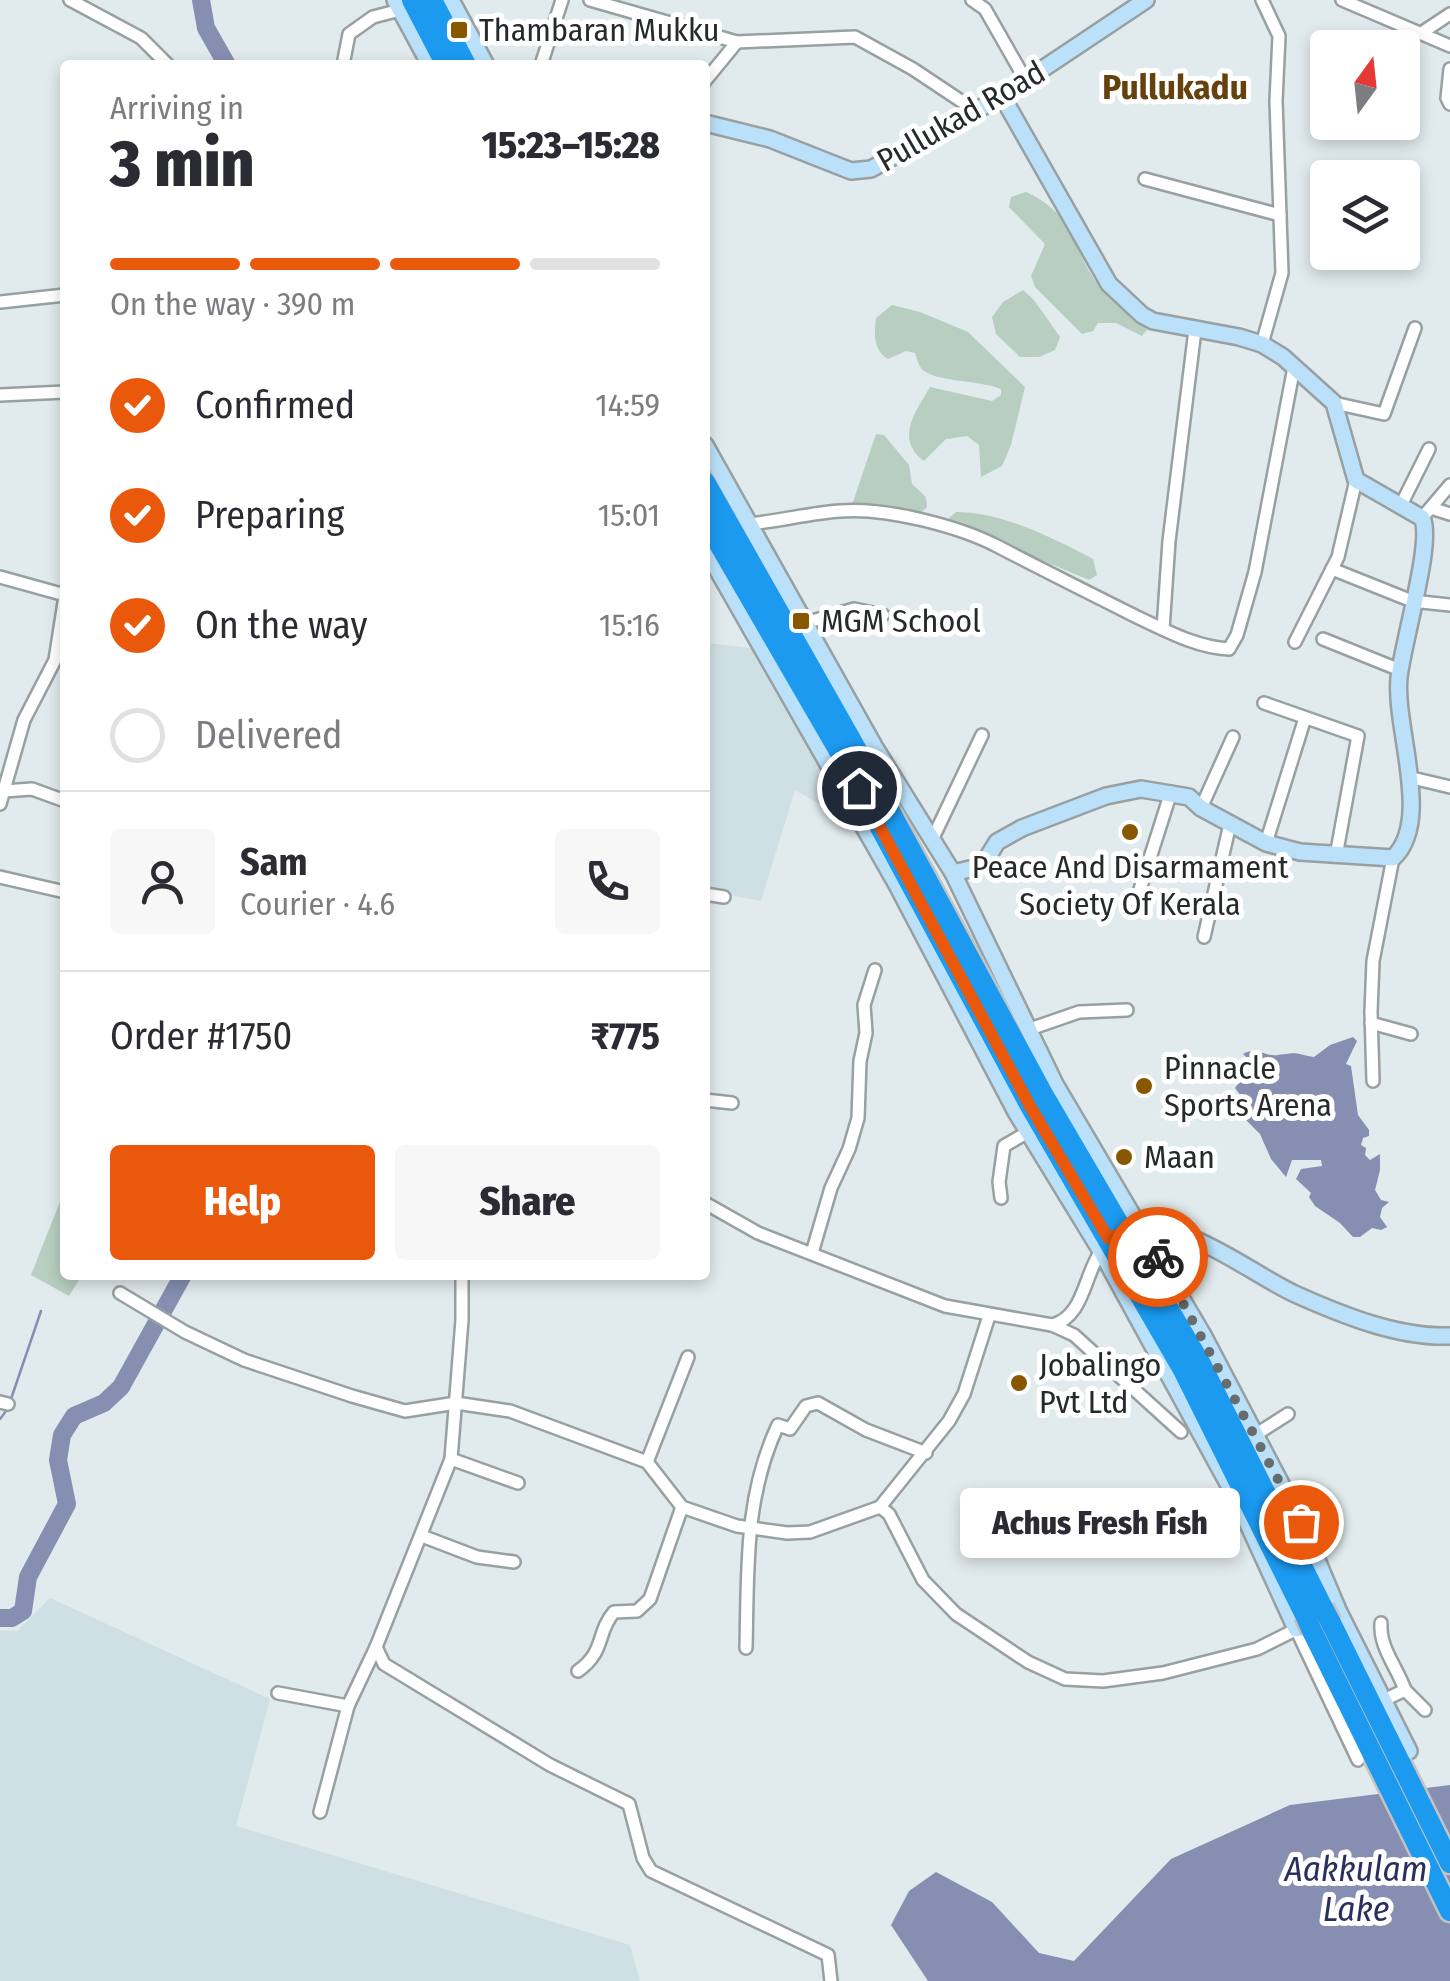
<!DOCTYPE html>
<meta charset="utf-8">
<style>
body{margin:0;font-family:"Fira Sans Condensed",sans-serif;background:#f7f7f7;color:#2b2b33;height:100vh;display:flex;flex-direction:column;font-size:38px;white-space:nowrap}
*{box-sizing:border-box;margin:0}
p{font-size:32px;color:#7c7c81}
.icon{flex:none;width:55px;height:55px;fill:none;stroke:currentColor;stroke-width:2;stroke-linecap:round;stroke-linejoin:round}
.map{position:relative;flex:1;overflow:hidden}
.side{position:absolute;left:60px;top:60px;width:650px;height:1220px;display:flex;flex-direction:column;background:#fff;border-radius:10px;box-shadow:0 5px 15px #0003}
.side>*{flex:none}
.needle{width:65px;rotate:15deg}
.tools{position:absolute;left:1310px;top:30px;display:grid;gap:20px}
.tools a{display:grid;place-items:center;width:110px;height:110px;border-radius:10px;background:#fff;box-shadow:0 5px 15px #0003;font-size:50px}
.pin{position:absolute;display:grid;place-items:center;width:85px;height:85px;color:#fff;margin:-42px;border:5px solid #fff;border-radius:50%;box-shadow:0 2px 10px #0007}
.courier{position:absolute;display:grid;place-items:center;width:100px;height:100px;margin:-50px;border:8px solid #ea580c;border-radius:50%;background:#fff;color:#222;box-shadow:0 2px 12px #0007}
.bubble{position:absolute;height:70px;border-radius:10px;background:#fff;box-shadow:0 5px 15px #0003;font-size:32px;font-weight:800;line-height:70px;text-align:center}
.headline em{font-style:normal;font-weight:800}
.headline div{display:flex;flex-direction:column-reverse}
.headline{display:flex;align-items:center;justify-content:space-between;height:170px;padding:0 50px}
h1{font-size:65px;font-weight:800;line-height:75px}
.bar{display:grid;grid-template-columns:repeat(4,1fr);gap:15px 10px;align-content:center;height:120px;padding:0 50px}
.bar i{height:12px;border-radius:8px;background:#e1e1e2}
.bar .on{background:#ea580c}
.bar p{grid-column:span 4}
.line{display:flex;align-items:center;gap:25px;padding:0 50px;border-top:2px solid #e1e1e2}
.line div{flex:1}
.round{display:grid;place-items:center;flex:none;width:105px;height:105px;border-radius:10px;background:#f7f7f7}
ol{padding:0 50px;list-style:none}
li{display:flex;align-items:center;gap:30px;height:110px}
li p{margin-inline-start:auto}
li .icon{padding:10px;border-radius:50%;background:#ea580c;color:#fff;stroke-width:4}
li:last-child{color:#7c7c81}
li i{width:55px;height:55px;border:5px solid #e1e1e2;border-radius:50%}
.button{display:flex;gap:20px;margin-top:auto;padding:20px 50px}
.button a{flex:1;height:115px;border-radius:10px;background:#ea580c;color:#fff;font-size:40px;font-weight:800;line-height:115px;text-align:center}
.button a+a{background:#f7f7f7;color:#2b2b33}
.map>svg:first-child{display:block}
.built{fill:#cfe0e5}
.green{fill:#b7cec0}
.water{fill:#868eb1}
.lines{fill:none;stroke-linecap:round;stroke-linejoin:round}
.stream{stroke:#868eb1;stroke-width:2.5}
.river{stroke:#868eb1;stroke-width:18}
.street-casing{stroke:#98a0a2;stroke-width:16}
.secondary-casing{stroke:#98a0a2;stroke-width:20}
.highway-casing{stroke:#c2c3c4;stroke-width:25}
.street{stroke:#fff;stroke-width:11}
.secondary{stroke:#bbe1fa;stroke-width:15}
.highway{stroke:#1b9af0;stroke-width:20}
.highway-bridge-casing{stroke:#c2c3c4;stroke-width:25;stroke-linecap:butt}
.highway-bridge{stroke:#1b9af0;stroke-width:20}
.done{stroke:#676d6f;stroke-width:10;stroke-dasharray:0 18}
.route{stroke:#ea580c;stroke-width:12}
.poi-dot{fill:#895700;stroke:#fff;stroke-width:4}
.labels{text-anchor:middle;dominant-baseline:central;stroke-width:10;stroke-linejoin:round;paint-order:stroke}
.poi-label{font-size:32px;fill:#262a2b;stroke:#fff;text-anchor:start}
.street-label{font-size:32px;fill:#262a2b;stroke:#fff}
.neighbourhood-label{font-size:35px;font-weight:bold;fill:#64410d;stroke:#fff}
.water-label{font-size:35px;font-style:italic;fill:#292f5e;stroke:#fff}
</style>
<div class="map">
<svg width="1450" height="1981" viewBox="0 0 1450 1981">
<rect width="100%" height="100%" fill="#e1eaec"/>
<g class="built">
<polygon points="705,643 751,648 760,658 851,823 795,790 761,901 705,890"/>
<polygon points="50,1598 270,1699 236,1826 630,1945 640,1981 0,1981 0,1630 17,1631"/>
</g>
<g class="green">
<path d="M1026,192c54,25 44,59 75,96 13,15 31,27 46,42l-5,6 -26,-13h-18l-5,8 -11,3 -47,-47 -4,-11 14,-32 -36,-37 2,-10z"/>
<polygon points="1023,290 1034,300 1060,337 1055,350 1039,357 1020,357 996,334 992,317 1003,302"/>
<path d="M892,305l28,7 48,20 57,55 -14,58 -9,21 -21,11 -2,-32 -12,-9 -21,3 -22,22c-30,-22 -8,-50 6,-74l62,14 9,-6v-6c-20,-9 -70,-7 -80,-21 -3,-4 -4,-10 -6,-15l-9,-2 -18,8c-15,-9 -14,-26 -12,-41z"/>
<polygon points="876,434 884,435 909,465 912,484 926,497 927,507 916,517 858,511 852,505"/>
<path d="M956,512c47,0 96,26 137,47l4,16 -8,5 -102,-43 -35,-10 -3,-9z"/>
<polygon points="65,1189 65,1275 82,1275 69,1296 31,1275"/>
</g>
<g class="water">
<path d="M1353,1037l4,4 -11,23 5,2 7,49 11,15v6l-6,2 -2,7 5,3 -1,7 5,5 10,-6v16l-5,20 6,10 8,2 -7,6 -2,9 7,10 -6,3 -9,-2 -12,9h-7l-13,-14 -25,-17 -6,-9 2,-4 -15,-14 5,-10 21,-3 -1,-6h-29l-6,17 -15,-18 -11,-25 -25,-25 6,-13 -6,-8 8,-11 5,-18 -5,-5c15,-8 21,3 35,1 22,-3 14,-2 36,2l16,-12z"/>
<polygon points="1450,1785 1450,1981 928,1981 891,1925 909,1891 936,1872 992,1902 1039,1953 1074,1961 1171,1859 1290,1805"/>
</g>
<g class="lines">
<g class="stream">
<polyline points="11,1399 41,1311"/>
<polyline points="0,1419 9,1407"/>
</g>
<g class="river">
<polyline points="201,0 206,28 227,65"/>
<polyline points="0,1618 12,1618 23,1611 28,1577 67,1504 58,1460 62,1435 74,1416 104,1403 121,1387 183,1275"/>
</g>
<g class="street-casing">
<g id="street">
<polyline points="70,0 141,38 168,65"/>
<polyline points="590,0 737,42 855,37 913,69 976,111"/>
<polyline points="972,0 985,9 1026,81"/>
<polyline points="1342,0 1450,46"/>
<polyline points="1423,32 1450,14"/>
<polyline points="343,65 349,34 373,17 400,10"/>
<polyline points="541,65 562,0"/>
<polyline points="1450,69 1447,98 1450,104"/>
<polyline points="705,81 737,42"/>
<polyline points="1145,179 1280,215"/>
<polyline points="0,302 65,295"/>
<polyline points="1262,344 1282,273 1276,101 1279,36 1262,0"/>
<polyline points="0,395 65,392"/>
<polyline points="1334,403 1384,414 1415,328"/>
<polyline points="1401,505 1429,449"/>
<polyline points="1431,508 1450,514"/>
<polyline points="1422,518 1450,485"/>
<path d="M749,524c30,-3 62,-11 91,-13 45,-4 118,15 157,35 46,24 92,47 138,70 30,14 60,31 94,33l8,-14 18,-63 39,-205"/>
<polyline points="1332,569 1412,601 1450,605"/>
<polyline points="0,577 65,595"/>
<polyline points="805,623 854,609 883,615"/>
<polyline points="1163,629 1169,541 1195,330"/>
<polyline points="1323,639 1400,670"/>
<polyline points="1295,642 1338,557 1356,480"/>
<polyline points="1264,703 1358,736 1336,856"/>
<polyline points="1408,777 1450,787"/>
<polyline points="4,791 32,789 65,801"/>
<polyline points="0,804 24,720 55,660 65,596"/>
<polyline points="1201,808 1233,737"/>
<polyline points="932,840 982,735"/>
<polyline points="1266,843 1305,718"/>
<polyline points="0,877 65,892"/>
<polyline points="705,894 724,897"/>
<polyline points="1136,902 1171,792"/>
<polyline points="1204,937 1230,824"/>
<polyline points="1371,1023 1411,1034"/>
<polyline points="1030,1029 1079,1012 1127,1010"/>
<polyline points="1373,1081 1371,1012 1373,961 1393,858"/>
<polyline points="705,1100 732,1103"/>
<polyline points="1001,1198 999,1182 1004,1146 1028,1132"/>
<path d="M705,1203l53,30 187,73 107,19c32,-8 32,-50 49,-74"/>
<polyline points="812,1253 831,1188 849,1149 858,1118 860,1061 866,1033 864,1005 875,970"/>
<polyline points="462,1275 462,1320 451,1459 376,1647 384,1664 550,1765 629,1804 643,1858 651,1871 828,1955 831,1981"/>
<polyline points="120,1293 185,1332 244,1360 352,1396 405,1411 456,1403 510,1411 647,1462 682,1507 737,1526 787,1533 810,1532 880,1507 889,1514 923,1580 956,1614 1028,1662 1065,1679 1103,1681 1163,1673 1257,1649 1303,1626"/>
<polyline points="1052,1325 1074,1335 1181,1432"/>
<polyline points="0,1402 8,1404"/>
<polyline points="1255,1435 1288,1414"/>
<polyline points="451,1459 518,1483"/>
<polyline points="647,1462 688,1357"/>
<polyline points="880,1507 949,1421 964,1394 989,1316"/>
<polyline points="422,1536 477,1557 514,1562"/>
<path d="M1381,1623c-2,24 16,44 24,67"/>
<polyline points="1296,1629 1358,1760"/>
<path d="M746,1648c2,-78 -2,-151 32,-223l12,4 16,-23 12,-3 48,27 60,23"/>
<path d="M578,1671c28,-20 18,-38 36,-59l23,-1 13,-12 32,-92"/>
<polyline points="278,1693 348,1706"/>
<polyline points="1384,1700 1405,1690 1425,1710"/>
<polyline points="320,1812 348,1706 376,1647"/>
</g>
</g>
<g class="secondary-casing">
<g id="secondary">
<polyline points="395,0 430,65"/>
<polyline points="451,0 486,65"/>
<polyline points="705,123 770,139 851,171 871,169 1002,96 1146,0"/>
<polyline points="705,445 874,746 953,873 1055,1084 1203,1335 1301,1522 1338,1610 1409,1751"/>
<polyline points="705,548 897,885 1016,1112 1101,1251 1112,1236"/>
<path d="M953,873l21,-5 12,-8 11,-18 25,-14 84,-32 35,-7 48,8 12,11 65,35 34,9 93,6c40,-37 1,-130 6,-180 3,-33 35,-138 23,-160l-66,-38 -22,-77 -51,-46 -21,-13 -23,-7 -86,-16 -11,-6 -33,-31 -107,-188"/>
<path d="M1133,1229c52,-10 117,44 162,65 47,21 103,44 155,42"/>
<polyline points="1101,1251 1237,1500 1296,1629"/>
</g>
</g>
<g class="highway-casing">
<g id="highway">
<polyline points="412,0 446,65"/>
<polyline points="432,0 466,65"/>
<polyline points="705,482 853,743 1043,1094 1201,1364 1323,1608"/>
<polyline points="705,520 840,753 1030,1106 1183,1370 1305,1615"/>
<polyline points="1331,1623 1450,1863"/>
<polyline points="1312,1631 1450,1911"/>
</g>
</g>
<use href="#street" class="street"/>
<use href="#secondary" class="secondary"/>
<use href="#highway" class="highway"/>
<g class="highway-bridge-casing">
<g id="highway-bridge">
<polyline points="1323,1608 1331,1623"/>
<polyline points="1305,1615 1312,1631"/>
</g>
</g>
<use href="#highway-bridge" class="highway-bridge"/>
</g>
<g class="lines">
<polyline class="done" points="1158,1257 1301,1522"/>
<polyline class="route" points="859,788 1030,1106 1108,1238 1141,1227 1158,1257"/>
</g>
<g class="poi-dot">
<rect x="449" y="20" width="20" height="20" rx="5"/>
<rect x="791" y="611" width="20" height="20" rx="5"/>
<circle cx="1130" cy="832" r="10"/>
<circle cx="1144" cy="1086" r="10"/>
<circle cx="1124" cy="1157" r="10"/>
<circle cx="1019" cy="1383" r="10"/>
</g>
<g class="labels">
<g class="poi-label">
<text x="479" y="30">Thambaran Mukku</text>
<text x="821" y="621">MGM School</text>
<text x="1130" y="867" text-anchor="middle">Peace And Disarmament<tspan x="1130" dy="37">Society Of Kerala</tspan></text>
<text x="1164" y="1068">Pinnacle<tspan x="1164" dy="37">Sports Arena</tspan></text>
<text x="1144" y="1157">Maan</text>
<text x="1039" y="1365">Jobalingo<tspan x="1039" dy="37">Pvt Ltd</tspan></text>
</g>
<g class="street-label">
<text transform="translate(961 116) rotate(-30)">Pullukad Road</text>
</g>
<g class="neighbourhood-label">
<text x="1175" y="87">Pullukadu</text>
</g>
<g class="water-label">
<text x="1356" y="1869">Aakkulam<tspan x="1356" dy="40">Lake</tspan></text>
</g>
</g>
</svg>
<div class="tools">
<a><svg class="needle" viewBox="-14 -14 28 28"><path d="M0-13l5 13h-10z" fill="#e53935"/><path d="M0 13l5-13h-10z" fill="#7c7c81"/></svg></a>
<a><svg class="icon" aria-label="layers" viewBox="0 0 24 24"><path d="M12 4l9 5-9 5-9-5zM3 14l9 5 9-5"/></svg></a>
</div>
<div class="pin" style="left:1301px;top:1522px;background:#ea580c"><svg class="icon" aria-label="bag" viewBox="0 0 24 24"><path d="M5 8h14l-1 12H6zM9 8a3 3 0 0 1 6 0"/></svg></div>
<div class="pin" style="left:859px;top:788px;background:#1f2937"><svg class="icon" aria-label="home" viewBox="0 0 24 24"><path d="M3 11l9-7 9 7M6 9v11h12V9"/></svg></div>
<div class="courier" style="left:1158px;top:1257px"><svg class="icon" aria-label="bike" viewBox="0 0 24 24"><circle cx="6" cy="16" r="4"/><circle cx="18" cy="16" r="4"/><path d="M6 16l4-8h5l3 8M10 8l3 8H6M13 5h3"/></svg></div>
<div class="bubble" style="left:960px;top:1488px;width:280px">Achus Fresh Fish</div>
<section class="side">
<div class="headline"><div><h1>3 min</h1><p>Arriving in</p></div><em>15:23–15:28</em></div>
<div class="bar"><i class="on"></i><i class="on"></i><i class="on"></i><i></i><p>On the way · 390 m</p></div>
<ol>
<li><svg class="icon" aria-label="check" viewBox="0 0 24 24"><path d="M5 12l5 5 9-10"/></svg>Confirmed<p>14:59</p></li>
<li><svg class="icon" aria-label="check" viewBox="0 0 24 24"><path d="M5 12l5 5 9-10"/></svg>Preparing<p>15:01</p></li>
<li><svg class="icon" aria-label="check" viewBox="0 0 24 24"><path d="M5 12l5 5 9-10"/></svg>On the way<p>15:16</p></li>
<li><i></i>Delivered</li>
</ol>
<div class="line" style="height:180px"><a class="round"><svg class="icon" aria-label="person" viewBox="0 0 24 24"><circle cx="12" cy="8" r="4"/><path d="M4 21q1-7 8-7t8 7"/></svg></a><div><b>Sam</b><p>Courier · 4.6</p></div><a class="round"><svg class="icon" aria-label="phone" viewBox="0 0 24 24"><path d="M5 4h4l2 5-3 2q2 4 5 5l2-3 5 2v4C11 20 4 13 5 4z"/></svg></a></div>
<div class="line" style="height:130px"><div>Order #1750</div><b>₹775</b></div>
<div class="button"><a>Help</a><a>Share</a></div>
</section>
</div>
